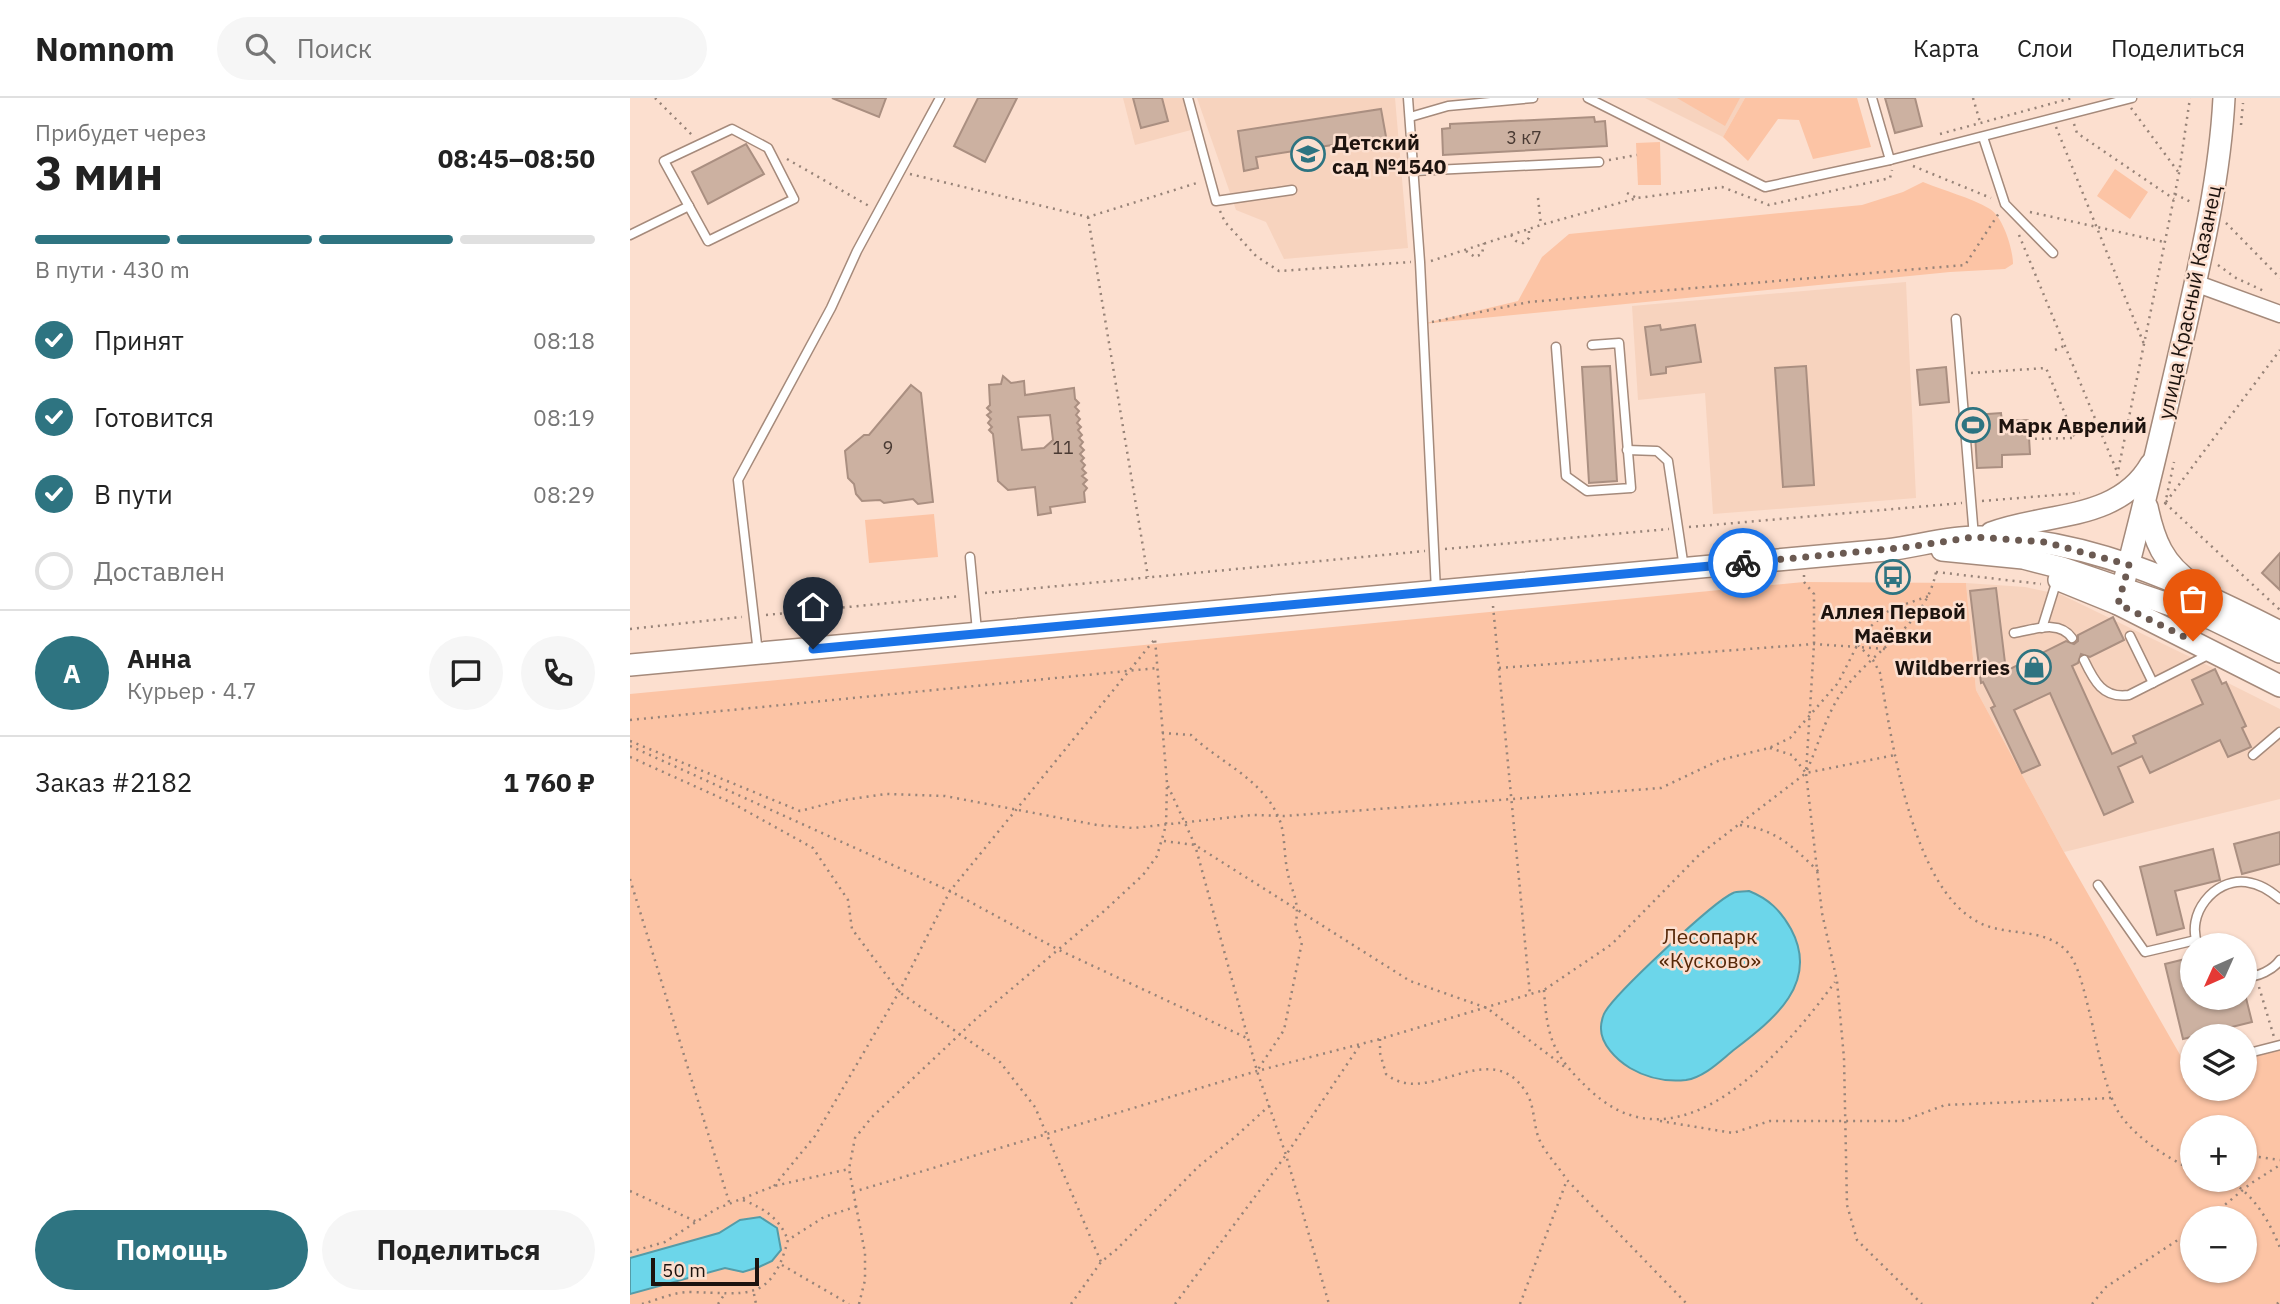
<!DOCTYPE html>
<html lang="ru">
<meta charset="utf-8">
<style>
body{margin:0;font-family:"IBM Plex Sans",sans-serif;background:#f6f6f6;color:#222;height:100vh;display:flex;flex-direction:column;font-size:26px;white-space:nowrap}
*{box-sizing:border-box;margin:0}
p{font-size:23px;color:#767676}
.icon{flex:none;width:38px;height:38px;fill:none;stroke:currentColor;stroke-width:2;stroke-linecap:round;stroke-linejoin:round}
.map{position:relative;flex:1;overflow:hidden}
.sheet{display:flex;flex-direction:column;background:#fff;width:630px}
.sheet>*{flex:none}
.needle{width:46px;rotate:225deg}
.controls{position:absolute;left:1550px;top:835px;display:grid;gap:14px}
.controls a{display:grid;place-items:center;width:77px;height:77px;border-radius:50%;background:#fff;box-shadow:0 2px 5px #0004;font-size:35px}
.scale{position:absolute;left:21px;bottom:18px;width:108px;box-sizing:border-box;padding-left:7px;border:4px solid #1d130e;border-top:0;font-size:19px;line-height:24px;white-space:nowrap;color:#1d130e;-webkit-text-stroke:5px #fcdfcf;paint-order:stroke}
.pin{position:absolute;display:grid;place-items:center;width:60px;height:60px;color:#fff;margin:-72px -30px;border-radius:50% 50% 50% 0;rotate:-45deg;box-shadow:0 0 7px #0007}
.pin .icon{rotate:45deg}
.courier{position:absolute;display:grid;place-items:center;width:70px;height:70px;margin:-35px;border:5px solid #1a73e8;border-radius:50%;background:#fff;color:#222;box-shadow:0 2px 9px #0007}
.headline em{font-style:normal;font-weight:800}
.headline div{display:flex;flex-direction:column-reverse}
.headline{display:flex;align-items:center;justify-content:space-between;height:119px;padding:0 35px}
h1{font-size:46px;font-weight:800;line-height:52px}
.bar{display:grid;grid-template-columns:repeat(4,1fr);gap:10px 7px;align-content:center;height:84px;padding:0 35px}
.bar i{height:9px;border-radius:5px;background:#e0e0e0}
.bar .on{background:#2e7481}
.bar p{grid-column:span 4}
.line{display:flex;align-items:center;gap:18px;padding:0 35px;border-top:2px solid #e0e0e0}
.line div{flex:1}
.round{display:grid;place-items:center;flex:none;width:74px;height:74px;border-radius:37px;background:#f6f6f6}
ol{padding:0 35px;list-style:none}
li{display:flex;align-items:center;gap:21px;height:77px}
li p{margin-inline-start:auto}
li .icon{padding:7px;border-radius:50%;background:#2e7481;color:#fff;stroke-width:4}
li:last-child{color:#767676}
li i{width:38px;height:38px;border:4px solid #e0e0e0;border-radius:50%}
.primary-button{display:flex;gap:14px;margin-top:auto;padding:14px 35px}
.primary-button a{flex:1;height:80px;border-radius:42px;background:#2e7481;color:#fff;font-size:28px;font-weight:800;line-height:80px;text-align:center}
.primary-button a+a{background:#f6f6f6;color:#222}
header{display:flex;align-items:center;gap:42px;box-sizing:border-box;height:98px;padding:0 35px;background:#fff;border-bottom:2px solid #e0e0e0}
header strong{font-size:33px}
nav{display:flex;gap:38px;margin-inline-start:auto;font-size:24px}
.search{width:490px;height:63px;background:#f6f6f6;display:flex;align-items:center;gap:18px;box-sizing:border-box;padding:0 24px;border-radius:38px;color:#767676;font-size:26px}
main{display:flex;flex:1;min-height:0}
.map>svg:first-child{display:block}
.built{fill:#f7d3be}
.green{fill:#fcc4a5;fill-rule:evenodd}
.water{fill:#6cd6ea;stroke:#549ca8;stroke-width:2}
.building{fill:#ccb1a1;stroke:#aa8f81;stroke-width:2;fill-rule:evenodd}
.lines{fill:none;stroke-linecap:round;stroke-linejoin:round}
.lane-casing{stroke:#a58a7b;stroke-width:11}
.street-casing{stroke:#a58a7b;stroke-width:19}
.secondary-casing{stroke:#a58a7b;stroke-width:24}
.path{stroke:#978378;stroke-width:2.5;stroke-dasharray:2 5;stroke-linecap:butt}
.lane{stroke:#fff;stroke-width:8}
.street{stroke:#fff;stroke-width:16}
.secondary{stroke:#fff;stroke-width:21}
.done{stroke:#6b5a52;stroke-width:7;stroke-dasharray:0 12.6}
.route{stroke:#1a73e8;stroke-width:9}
.labels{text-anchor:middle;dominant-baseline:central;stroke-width:5;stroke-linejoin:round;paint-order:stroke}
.number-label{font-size:18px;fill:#493a33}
.poi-label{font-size:21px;font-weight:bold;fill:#1d130e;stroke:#fcdfcf;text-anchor:start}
.street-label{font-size:21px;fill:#1d130e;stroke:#fcdfcf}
.park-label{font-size:21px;fill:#562808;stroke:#fcdfcf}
</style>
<header>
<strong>Nomnom</strong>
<div class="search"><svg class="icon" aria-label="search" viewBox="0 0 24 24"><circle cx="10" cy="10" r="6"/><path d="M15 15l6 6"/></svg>Поиск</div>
<nav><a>Карта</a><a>Слои</a><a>Поделиться</a></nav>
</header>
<main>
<section class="sheet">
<div class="headline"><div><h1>3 мин</h1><p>Прибудет через</p></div><em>08:45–08:50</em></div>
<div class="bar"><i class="on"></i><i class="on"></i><i class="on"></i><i></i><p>В пути · 430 m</p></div>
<ol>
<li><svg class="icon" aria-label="check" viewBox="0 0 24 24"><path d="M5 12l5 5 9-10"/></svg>Принят<p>08:18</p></li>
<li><svg class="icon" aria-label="check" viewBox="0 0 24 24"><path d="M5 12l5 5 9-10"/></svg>Готовится<p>08:19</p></li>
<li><svg class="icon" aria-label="check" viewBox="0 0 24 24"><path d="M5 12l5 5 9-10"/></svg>В пути<p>08:29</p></li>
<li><i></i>Доставлен</li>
</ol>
<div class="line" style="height:126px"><b class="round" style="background:#2e7481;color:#fff">А</b><div><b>Анна</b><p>Курьер · 4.7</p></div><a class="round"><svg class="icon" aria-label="chat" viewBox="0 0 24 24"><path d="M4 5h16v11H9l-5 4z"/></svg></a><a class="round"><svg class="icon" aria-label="phone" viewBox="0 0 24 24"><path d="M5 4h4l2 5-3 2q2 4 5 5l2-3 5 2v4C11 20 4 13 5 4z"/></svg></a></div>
<div class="line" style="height:91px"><div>Заказ #2182</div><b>1 760 ₽</b></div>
<div class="primary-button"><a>Помощь</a><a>Поделиться</a></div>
</section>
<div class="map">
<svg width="1650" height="1206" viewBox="0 0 1650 1206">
<rect width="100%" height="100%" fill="#fcdfcf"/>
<g class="built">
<polygon points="493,0 553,0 561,32 505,47"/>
<polygon points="567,0 765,0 778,150 654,161 636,124 606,112"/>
<polygon points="1015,0 1115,0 1093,39"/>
<polygon points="1276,184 1286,400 1083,416 1075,295 1008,302 1002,208"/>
<polygon points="1336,485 1395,489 1432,497 1585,571 1592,586 1596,584 1650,611 1650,701 1434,754 1346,592"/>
</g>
<g class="green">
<polygon points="1047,0 1110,0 1095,28"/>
<polygon points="1115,0 1227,0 1241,49 1183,61 1169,22 1148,21 1118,63 1093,39"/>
<polygon points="1030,44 1031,87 1008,87 1006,45"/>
<polygon points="1485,71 1518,94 1500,121 1467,98"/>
<path d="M1293,84c21,9 47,15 67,27 13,8 23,40 23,55l-8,5 -55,3 -528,52 96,-23 24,-44 27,-23 293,-29 41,-13z"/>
<polygon points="304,416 308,459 239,465 235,422"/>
<path d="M1174,484l162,1 10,107 88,162 119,208 6,8 4,-1v21h52v-34l35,-9v259h-1650v-610zM1563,1029h52v53h-52zM1563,1120h52v52h-52z"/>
</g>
<g class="water">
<path d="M1119,793c20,8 31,19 42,38 29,54 -17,90 -56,120 -14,11 -30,28 -49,31 -19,2 -39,-2 -56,-12 -13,-8 -30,-24 -29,-41 0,-4 2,-12 4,-15 11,-19 108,-110 128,-119 4,-2 11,-1 16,-2z"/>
<polygon points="130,1119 147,1130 151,1152 142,1163 129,1169 113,1174 95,1170 0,1196 0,1160 89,1135 110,1122"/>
</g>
<g class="building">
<polygon points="202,0 256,0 249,19"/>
<polygon points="348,0 387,0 355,64 324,48"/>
<polygon points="503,0 532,0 538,23 511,30"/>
<polygon points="1255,0 1285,0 1292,28 1265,35"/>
<polygon points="751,11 758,50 742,52 741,41 626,59 628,70 614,73 608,33"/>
<polygon points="964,19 965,24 975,23 977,48 813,57 812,31 820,30 820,26"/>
<polygon points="116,46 134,76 78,106 62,74"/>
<polygon points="1030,227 1031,232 1065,227 1071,264 1036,269 1036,275 1021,277 1015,229"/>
<polygon points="980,268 987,383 959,385 952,269"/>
<polygon points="1176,268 1184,387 1153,389 1145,270"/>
<polygon points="1316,269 1319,304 1290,307 1287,272"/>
<path d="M373,278l8,7 13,-2 1,14 49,-7 1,11 4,4 -4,4 4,4 -3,4 4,4 -3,4 4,4 -3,3 4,5 -3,3 4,4 -3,4 4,4 -4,4 4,4 -3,3 4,4 -3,4 4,4 -4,3 5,4 -4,4 4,4 -3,4 1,10 -35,5 1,6 -13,2 -3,-28 -27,3 -10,-9 -5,-47 -4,-4 3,-3 -4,-4 3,-4 -4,-4 4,-3 -4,-4 3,-3 -1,-20 12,-1zM420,317l3,25 -9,8 -22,2 -4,-33z"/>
<polygon points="281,287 291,295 303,404 288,406 283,401 254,405 250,402 232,403 226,396 224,386 218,380 215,353 234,337 239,337"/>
<polygon points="1371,315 1372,323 1398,322 1400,356 1372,357 1372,369 1347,370 1344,317"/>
<polygon points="1650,455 1650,492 1632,475"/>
<polygon points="1366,490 1376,573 1436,543 1444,546 1448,543 1448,537 1483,519 1494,542 1460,559 1451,556 1448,565 1442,568 1482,656 1506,645 1503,638 1573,606 1562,582 1585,571 1592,586 1596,584 1616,628 1612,630 1621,649 1598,659 1590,642 1520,675 1512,658 1488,669 1503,704 1474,717 1420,595 1384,612 1410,667 1392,675 1361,610 1365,608 1353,584 1351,585 1340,493"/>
<polygon points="1650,734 1650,766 1612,776 1604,746"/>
<polygon points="1583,751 1590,782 1545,793 1554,830 1527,837 1510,769"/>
<polygon points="1563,859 1563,900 1616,900 1622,924 1553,941 1535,866"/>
</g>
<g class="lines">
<g class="lane-casing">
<g id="lane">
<polyline points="558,0 586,103 662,92"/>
<polyline points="778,0 790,164 806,493"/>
<polyline points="958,0 1135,89 1260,62"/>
<polyline points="1242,0 1260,62 1502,0"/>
<polyline points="780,19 818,8 903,0"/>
<polygon points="102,31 138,50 164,101 78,143 34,63"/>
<polyline points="1353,39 1375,106 1423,155"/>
<polyline points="784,73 969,64"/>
<polyline points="0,137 59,108"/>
<polyline points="1326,221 1344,439"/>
<polyline points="926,249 936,378 957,393 1001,390 989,245 962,247"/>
<polyline points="997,352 1027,353 1038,363 1054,470"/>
<polyline points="340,459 347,533"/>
<polyline points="1412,530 1427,482"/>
<path d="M1384,535c19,-3 45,-14 58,5"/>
<polyline points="1500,538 1523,585"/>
<polyline points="128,555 108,382 201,210 227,153 310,0"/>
<path d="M1454,562c10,21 19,39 45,35l81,-41"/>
<polyline points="1623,657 1650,634"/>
<polyline points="1468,787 1515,854 1566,842"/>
<path d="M1568,847c-13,-30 16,-67 48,-63 14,2 23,8 34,17"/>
<path d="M1615,879c13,0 28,-7 35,-17"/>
<polyline points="1615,956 1650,947"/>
</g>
</g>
<g class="street-casing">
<polyline id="street" points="1565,185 1650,216"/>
</g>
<g class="secondary-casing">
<g id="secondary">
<path d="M1517,409c7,33 16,57 46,77"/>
<path d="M1361,435c55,-21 127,-11 160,-69"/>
<polyline points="1312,452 1393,460 1432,470 1582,521 1650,554"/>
<polyline points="1429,482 1488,506 1650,588"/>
<path d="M1488,506c25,-91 46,-183 67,-275 17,-75 35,-153 39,-231"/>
<path d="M0,567l1256,-115c29,-3 60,-13 90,-13 108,-1 210,47 304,95"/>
</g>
</g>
<g class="path">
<polyline points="25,0 63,38"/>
<polyline points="1343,0 1350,24"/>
<polyline points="1501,10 1549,75"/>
<polyline points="1444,26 1447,35 1544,101"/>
<polyline points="1611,27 1613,5"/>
<polyline points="1426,29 1514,246"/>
<polyline points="1310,36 1442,0"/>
<polyline points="157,61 239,108"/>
<polyline points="979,62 1007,57"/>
<polyline points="1283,68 1361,100"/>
<polyline points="280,76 458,119 570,84"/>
<polyline points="997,95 1007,100"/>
<polyline points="1545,96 1563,105"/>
<polyline points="908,100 911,127"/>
<polyline points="590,113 595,124 626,158 649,173 781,164"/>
<polyline points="1400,114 1534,144"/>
<polyline points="458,119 518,479"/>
<polyline points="1596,125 1650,180"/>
<polyline points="881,137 886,143 893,145 899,140 899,131"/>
<polyline points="1389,137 1488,376"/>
<polyline points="836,153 845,159 852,156 854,145"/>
<polyline points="801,163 911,127 1007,100 1092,89 1139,107 1260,80 1262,72"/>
<polyline points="1588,167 1606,180 1634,193"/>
<polyline points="802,224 899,204 1335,167 1369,115"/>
<polyline points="1425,252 1434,248"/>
<polyline points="1341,275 1416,270 1445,340 1399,341"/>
<polyline points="1487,378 1549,75 1560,0"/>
<polyline points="1352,403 1450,395"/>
<polyline points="1536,404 1650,252"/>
<polyline points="1535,405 1650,512"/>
<polyline points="1535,406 1544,364"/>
<polyline points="1059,429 1332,405"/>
<polyline points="815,451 1039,431"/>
<polyline points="1306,474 1411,486"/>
<polyline points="1174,477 1174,484 1184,496 1184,546 1176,675 1192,815 1207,883 1214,960 1217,1107 1227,1142 1292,1206"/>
<polyline points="355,495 795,453"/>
<polyline points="863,508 900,897"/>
<polyline points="136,517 331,498"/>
<polyline points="0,531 112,519"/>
<path d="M1228,547l15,15 7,13c12,68 32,217 100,250 30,15 71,2 92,35 9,16 13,38 18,56 6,26 16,82 31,102 17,23 46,42 72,54"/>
<polyline points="869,570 1184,546 1256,551"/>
<polyline points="0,622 527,570"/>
<path d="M532,635l29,2c29,28 73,44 89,86 5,14 4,33 7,48 4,24 14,31 8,58l7,15 -18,88 -27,41"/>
<polyline points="0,643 170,713 208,703 256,696 315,698 467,727 503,730 623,717 654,718 1031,690 1090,662 1139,650 1160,640 1208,585 1234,534 1261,511 1299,498"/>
<polyline points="0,648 320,793 429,852 619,941"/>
<polyline points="1140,650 1162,657 1176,675"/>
<polyline points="0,659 102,705 183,750 218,802 222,831 269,894 370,964 405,1009 471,1164"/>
<path d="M1177,672c11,-24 19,-54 33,-75 30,-44 85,-67 96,-123"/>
<polyline points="538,688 565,747 627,973 656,1057 699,1206"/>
<path d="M1110,727c38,5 53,22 79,47"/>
<polyline points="534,743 565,747 780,883 857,910 936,970"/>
<polyline points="0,781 100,1107"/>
<polyline points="1629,889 1644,939"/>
<path d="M914,892c3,50 10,67 48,102 90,82 192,-41 243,-110"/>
<path d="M750,941v14l6,21c42,35 103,-40 140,18 9,14 7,32 13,47 6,14 20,28 28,41"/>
<polyline points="1030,1023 1103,1035 1140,1023 1272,1023 1315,1007 1482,1000"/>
<polyline points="1615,1057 1650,1062"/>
<path d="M1598,1082c25,13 42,42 52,68"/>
<polyline points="144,1088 185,1038 269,894 320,793 525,541"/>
<polyline points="0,1093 67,1124"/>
<polyline points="223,1094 627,973 750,941 914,892 982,846 1070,756 1176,675 1265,657"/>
<path d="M113,1102c22,9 36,18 45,40"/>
<polyline points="1579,1120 1620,1086 1650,1067"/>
<polyline points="0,1154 35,1144 86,1111 144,1088 219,1071"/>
<polyline points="152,1167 219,1206"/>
<polyline points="124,1196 126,1206"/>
<path d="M12,1206c15,-4 32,-12 47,-12 57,1 82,12 99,-52l36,-23 34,-11"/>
<polyline points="88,1206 94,1197"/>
<polyline points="229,1206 235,1182 235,1155 219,1071 225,1040 242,1019 347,920 473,814 513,777 527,758 536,727 537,685 525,541"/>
<polyline points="441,1206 471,1164 487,1151 569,1068 604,1040 640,1007"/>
<polyline points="545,1206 656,1057 730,947"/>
<polyline points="890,1206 937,1082 1057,1206"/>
<polyline points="1462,1206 1476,1189 1563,1132"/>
<polyline points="1647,1206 1650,1203"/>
</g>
<use href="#lane" class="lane"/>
<use href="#street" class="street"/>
<use href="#secondary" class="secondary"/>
</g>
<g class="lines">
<polyline class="done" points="1113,465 1279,449 1344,439 1415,444 1499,467 1488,506 1563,543"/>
<polyline class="route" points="183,551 1113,465"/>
</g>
<defs>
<g id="school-ring" transform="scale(1.75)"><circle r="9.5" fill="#fcdfcf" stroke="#2e7481" stroke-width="1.5"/><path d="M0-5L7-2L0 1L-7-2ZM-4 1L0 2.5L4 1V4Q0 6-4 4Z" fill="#2e7481"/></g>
<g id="stadium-ring" transform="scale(1.75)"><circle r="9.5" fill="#fcdfcf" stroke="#2e7481" stroke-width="1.5"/><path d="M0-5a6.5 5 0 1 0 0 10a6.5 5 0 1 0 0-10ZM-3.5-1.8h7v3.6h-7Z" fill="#2e7481"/></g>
<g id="bus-ring" transform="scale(1.75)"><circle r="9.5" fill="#fcdfcf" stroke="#2e7481" stroke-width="1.5"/><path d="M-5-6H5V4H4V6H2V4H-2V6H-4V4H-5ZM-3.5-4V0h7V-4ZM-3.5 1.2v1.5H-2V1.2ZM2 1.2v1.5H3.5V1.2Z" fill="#2e7481"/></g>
<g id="shop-ring" transform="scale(1.75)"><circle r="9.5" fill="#fcdfcf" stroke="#2e7481" stroke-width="1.5"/><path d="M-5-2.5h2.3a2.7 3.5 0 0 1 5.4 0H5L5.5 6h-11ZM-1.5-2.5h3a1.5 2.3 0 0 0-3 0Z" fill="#2e7481"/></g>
</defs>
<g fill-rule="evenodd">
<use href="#school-ring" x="678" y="56"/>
<use href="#stadium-ring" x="1343" y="327"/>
<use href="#bus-ring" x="1263" y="479"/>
<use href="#shop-ring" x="1404" y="569"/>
</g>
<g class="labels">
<g class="number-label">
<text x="894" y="39">3 к7</text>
<text x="258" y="349">9</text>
<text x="433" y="349">11</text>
</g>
<g class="poi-label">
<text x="702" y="44">Детский<tspan x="702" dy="24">сад №1540</tspan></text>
<text x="1368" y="327">Марк Аврелий</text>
<text x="1263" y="513" text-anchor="middle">Аллея Первой<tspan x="1263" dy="24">Маёвки</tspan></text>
<text x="1380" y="569" text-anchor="end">Wildberries</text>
</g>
<g class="street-label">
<text transform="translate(1559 204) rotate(-78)">улица Красный Казанец</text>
</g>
<g class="park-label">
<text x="1080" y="838">Лесопарк<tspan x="1080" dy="24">«Кусково»</tspan></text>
</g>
</g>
</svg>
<div class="controls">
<a><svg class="needle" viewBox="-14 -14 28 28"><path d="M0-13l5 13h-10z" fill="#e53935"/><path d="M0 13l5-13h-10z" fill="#767676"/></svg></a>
<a><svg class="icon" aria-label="layers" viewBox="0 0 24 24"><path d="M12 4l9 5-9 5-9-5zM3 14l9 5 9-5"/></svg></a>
<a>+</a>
<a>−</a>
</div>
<div class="scale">50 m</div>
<div class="pin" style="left:1563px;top:543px;background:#ea580c"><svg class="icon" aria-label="bag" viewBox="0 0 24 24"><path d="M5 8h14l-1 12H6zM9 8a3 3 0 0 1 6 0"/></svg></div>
<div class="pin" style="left:183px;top:551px;background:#1f2937"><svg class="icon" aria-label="home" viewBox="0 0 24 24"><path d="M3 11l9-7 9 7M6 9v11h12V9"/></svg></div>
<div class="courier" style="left:1113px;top:465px"><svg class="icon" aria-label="bike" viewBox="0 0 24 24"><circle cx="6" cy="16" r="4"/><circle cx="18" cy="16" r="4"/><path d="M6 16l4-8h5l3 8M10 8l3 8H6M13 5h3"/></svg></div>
</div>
</main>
